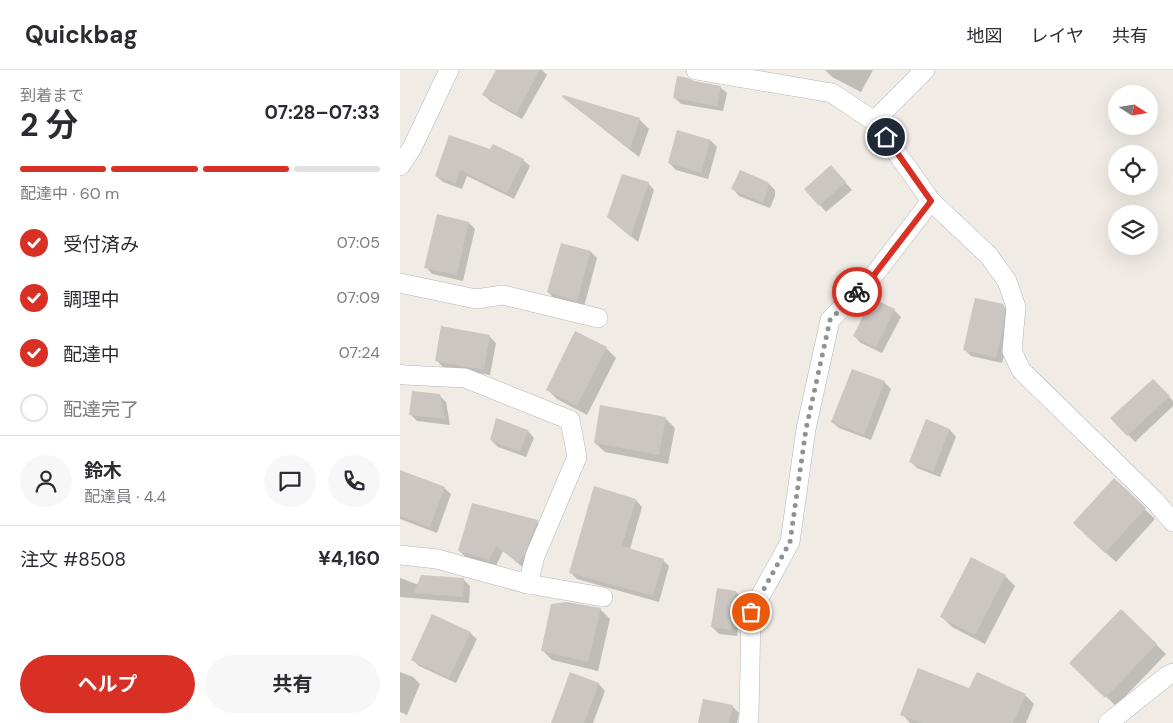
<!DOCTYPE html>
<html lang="ja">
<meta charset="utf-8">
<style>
body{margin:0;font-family:"DM Sans","Noto Sans JP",sans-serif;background:#f7f7f7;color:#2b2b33;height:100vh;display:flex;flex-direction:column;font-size:19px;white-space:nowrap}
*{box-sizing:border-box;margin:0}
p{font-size:16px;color:#7c7c81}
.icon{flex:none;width:28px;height:28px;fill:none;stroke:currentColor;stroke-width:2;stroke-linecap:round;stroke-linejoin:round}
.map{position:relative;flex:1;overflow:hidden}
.panel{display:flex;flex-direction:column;background:#fff;width:400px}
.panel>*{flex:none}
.needle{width:32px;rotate:102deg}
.buttons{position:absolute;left:708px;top:15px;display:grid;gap:10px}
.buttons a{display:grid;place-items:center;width:50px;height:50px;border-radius:50%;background:#fff;box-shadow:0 5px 20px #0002;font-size:25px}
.pin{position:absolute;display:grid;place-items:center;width:42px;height:42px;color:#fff;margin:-21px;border:2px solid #fff;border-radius:50%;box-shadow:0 1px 5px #0007}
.courier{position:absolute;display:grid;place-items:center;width:50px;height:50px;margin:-25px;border:4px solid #d93025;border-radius:50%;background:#fff;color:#222;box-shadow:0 1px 6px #0007}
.summary em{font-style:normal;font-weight:700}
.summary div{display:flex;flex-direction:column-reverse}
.summary{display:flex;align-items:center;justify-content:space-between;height:85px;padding:0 20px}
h1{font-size:32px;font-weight:700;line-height:38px}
.bar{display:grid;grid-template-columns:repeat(4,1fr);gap:8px 5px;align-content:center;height:60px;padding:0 20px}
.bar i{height:6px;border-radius:4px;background:#e1e1e2}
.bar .current{background:#d93025}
.bar p{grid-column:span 4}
.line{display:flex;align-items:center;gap:12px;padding:0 20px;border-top:1px solid #e1e1e2}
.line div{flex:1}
.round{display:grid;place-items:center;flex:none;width:52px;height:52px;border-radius:26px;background:#f7f7f7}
ol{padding:0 20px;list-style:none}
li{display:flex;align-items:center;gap:15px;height:55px}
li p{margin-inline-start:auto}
li .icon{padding:5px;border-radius:50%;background:#d93025;color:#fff;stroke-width:4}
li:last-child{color:#7c7c81}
li i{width:28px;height:28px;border:2px solid #e1e1e2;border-radius:50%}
.button{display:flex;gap:10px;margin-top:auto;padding:10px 20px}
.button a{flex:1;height:58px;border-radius:30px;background:#d93025;color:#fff;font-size:20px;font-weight:700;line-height:58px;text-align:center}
.button a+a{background:#f7f7f7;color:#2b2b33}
header{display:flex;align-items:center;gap:30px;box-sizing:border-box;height:70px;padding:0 25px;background:#fff;border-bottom:1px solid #e1e1e2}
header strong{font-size:24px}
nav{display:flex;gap:28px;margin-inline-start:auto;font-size:18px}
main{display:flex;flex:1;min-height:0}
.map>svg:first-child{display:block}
.shadow{fill:#0003}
.building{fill:#cbc6c1}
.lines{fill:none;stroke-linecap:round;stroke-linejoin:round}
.street-casing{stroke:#b2b7ba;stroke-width:20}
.street{stroke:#fff;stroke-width:19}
.done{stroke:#909292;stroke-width:5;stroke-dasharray:0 9}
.route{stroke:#d93025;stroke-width:6}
</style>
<header>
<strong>Quickbag</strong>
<nav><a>地図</a><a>レイヤ</a><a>共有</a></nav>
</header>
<main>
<section class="panel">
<div class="summary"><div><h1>2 分</h1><p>到着まで</p></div><em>07:28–07:33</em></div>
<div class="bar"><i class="current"></i><i class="current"></i><i class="current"></i><i></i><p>配達中 · 60 m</p></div>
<ol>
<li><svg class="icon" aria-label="check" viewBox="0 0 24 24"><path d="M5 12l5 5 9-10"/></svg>受付済み<p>07:05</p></li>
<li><svg class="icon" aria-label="check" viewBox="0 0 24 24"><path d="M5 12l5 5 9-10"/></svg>調理中<p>07:09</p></li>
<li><svg class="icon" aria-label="check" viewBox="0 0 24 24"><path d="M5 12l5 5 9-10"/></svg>配達中<p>07:24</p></li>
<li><i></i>配達完了</li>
</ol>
<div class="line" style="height:90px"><a class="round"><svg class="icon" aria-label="person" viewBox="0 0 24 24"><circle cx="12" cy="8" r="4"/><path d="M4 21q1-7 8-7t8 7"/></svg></a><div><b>鈴木</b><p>配達員 · 4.4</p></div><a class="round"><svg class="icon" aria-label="chat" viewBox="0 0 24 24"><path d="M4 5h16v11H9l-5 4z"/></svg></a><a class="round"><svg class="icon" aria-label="phone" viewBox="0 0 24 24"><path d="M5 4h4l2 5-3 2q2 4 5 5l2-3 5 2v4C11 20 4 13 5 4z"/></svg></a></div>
<div class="line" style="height:65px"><div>注文 #8508</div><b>¥4,160</b></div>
<div class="button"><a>ヘルプ</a><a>共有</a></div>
</section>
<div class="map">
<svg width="773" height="653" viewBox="0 0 773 653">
<rect width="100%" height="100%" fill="#f0ebe5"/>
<g class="shadow">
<polygon points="97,0 142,0 147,5 122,49 90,31 84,25"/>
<polygon points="425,0 473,0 461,22 432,7"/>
<polygon points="294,12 320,17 327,23 323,41 281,34 274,27"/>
<polygon points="165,27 239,49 249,59 239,87 174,36"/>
<polygon points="278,61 311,71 317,77 308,109 276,100 269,93"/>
<polygon points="50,67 123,90 130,96 114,129 67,106 62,119 43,112 36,106"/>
<polygon points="437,103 452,120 426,142 420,135"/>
<polygon points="248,113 254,120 238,172 216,154"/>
<polygon points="368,113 375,120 375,126 370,138 339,126 333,119"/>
<polygon points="69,153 75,159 63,211 32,204 26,197"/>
<polygon points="162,174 191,182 197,188 184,237 155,229 148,222"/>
<polygon points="473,229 494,240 501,247 482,283 461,273 454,266"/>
<polygon points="602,235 609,242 609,266 602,293 571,286 564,279"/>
<polygon points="89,266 96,273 90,305 43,297 36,290"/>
<polygon points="206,278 216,288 187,345 157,329 147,319"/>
<polygon points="753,310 773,331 773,336 735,372 712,348"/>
<polygon points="484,312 491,319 471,370 439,358 432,352"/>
<polygon points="39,325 46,332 50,355 17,351 10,344"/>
<polygon points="265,348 275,358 268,394 205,382 195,373"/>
<polygon points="97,350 128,361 134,368 126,387 98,377 91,370"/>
<polygon points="527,351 550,360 556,367 540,407 517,398 510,391"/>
<polygon points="0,402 44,418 51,424 37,463 0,449"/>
<polygon points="714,410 755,449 716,492 684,463"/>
<polygon points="236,430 242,437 230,479 263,490 269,496 259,532 177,509 170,502"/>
<polygon points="137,452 144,458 125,499 103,481 96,496 66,488 60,481"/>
<polygon points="605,506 615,516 585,574 552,557 542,547"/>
<polygon points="0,508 19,515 63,509 70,516 69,533 0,527"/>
<polygon points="336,522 342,528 337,566 319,564 312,557"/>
<polygon points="200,539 210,549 198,601 152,590 142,580"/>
<polygon points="721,541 766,584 716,636 671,593"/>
<polygon points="70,563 77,569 56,613 19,596 12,589"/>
<polygon points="0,602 13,607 20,614 7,645 0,642"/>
<polygon points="578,603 626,626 634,634 626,653 510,653 502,644 570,620"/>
<polygon points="171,604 199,614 205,621 193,653 153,653"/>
<polygon points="332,636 339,643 337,653 299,653"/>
</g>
<g class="building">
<polygon points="96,0 140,0 116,44 82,25"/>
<polygon points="277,6 288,8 294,11 321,16 317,36 273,28"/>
<polygon points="163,25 240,48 230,79 162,27"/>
<polygon points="277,60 311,70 301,103 268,93"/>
<polygon points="49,65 90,79 93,74 124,89 107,123 60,100 56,113 35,106"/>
<polygon points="431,95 446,112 419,136 404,119"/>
<polygon points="340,100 368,112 368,119 363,133 331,119"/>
<polygon points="222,104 249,112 231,167 207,147"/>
<polygon points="37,144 69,152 57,205 24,198"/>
<polygon points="161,173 191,181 177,231 147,222"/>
<polygon points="472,228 495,239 476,278 453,266"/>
<polygon points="575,228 603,234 605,238 603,259 596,288 563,280"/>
<polygon points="41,256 90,265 84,300 35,291"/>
<polygon points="175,261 207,277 177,336 146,320"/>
<polygon points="452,299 485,311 464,365 431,352"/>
<polygon points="753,309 770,326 727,366 710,348"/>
<polygon points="12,321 40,324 45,349 9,345"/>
<polygon points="200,335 266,347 259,385 194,373"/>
<polygon points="96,348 128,360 120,382 90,370"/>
<polygon points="526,349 550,359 533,402 509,392"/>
<polygon points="0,400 45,417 30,457 0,446"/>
<polygon points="714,408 746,438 705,483 673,453"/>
<polygon points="194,416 236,429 222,476 264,489 253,526 169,503"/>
<polygon points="72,433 138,450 124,486 118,493 96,476 89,490 58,481"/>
<polygon points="571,487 606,505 575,565 540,547"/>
<polygon points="21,505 64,508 63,527 14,523"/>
<polygon points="317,518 336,521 331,560 311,557"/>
<polygon points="167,532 201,538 188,592 141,581 151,534"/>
<polygon points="721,539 757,574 705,628 669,593"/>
<polygon points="32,544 71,562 49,608 11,590"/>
<polygon points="518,598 569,618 577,602 626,624 613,653 521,653 500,645"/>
<polygon points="170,602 199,613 184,653 151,653"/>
<polygon points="303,629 333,635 329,653 298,653"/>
</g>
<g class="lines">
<g class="street-casing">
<g id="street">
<polyline points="296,0 432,23 474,51 531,131 589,186 607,211 616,237 612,281 621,300 754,430 773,452"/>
<polyline points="474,51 525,0"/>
<polyline points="0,96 12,78 49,0"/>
<polyline points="0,213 76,229 103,225 198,248"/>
<polyline points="0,304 5,305 65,308 170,350 177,387 135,486 128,514 37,489 0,485"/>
<polyline points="128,514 203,527"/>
<polyline points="348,653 349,645 351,543 390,472 406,359 430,250 474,205 531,131"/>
<polyline points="708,653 767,606 773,603"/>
</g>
</g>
<use href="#street" class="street"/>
</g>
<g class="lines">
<polyline class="done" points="351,542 390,472 406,359 430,250 457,222"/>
<polyline class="route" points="457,222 474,205 531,131 486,67"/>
</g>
</svg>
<div class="buttons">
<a><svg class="needle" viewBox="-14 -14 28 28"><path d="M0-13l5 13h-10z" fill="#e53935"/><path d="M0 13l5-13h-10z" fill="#7c7c81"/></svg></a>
<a><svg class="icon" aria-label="locate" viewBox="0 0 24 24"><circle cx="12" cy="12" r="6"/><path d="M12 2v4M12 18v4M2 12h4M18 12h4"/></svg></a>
<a><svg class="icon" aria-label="layers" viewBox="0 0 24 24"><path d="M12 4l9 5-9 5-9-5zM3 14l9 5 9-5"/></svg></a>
</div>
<div class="pin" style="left:351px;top:542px;background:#ea580c"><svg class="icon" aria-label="bag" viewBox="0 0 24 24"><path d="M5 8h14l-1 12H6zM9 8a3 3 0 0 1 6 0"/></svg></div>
<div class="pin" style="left:486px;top:67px;background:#1f2937"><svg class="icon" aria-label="home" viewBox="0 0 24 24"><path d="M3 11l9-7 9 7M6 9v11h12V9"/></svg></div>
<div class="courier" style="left:457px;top:222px"><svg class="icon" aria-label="bike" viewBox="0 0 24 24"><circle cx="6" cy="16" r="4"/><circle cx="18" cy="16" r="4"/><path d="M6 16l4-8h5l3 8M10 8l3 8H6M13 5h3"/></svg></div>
</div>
</main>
